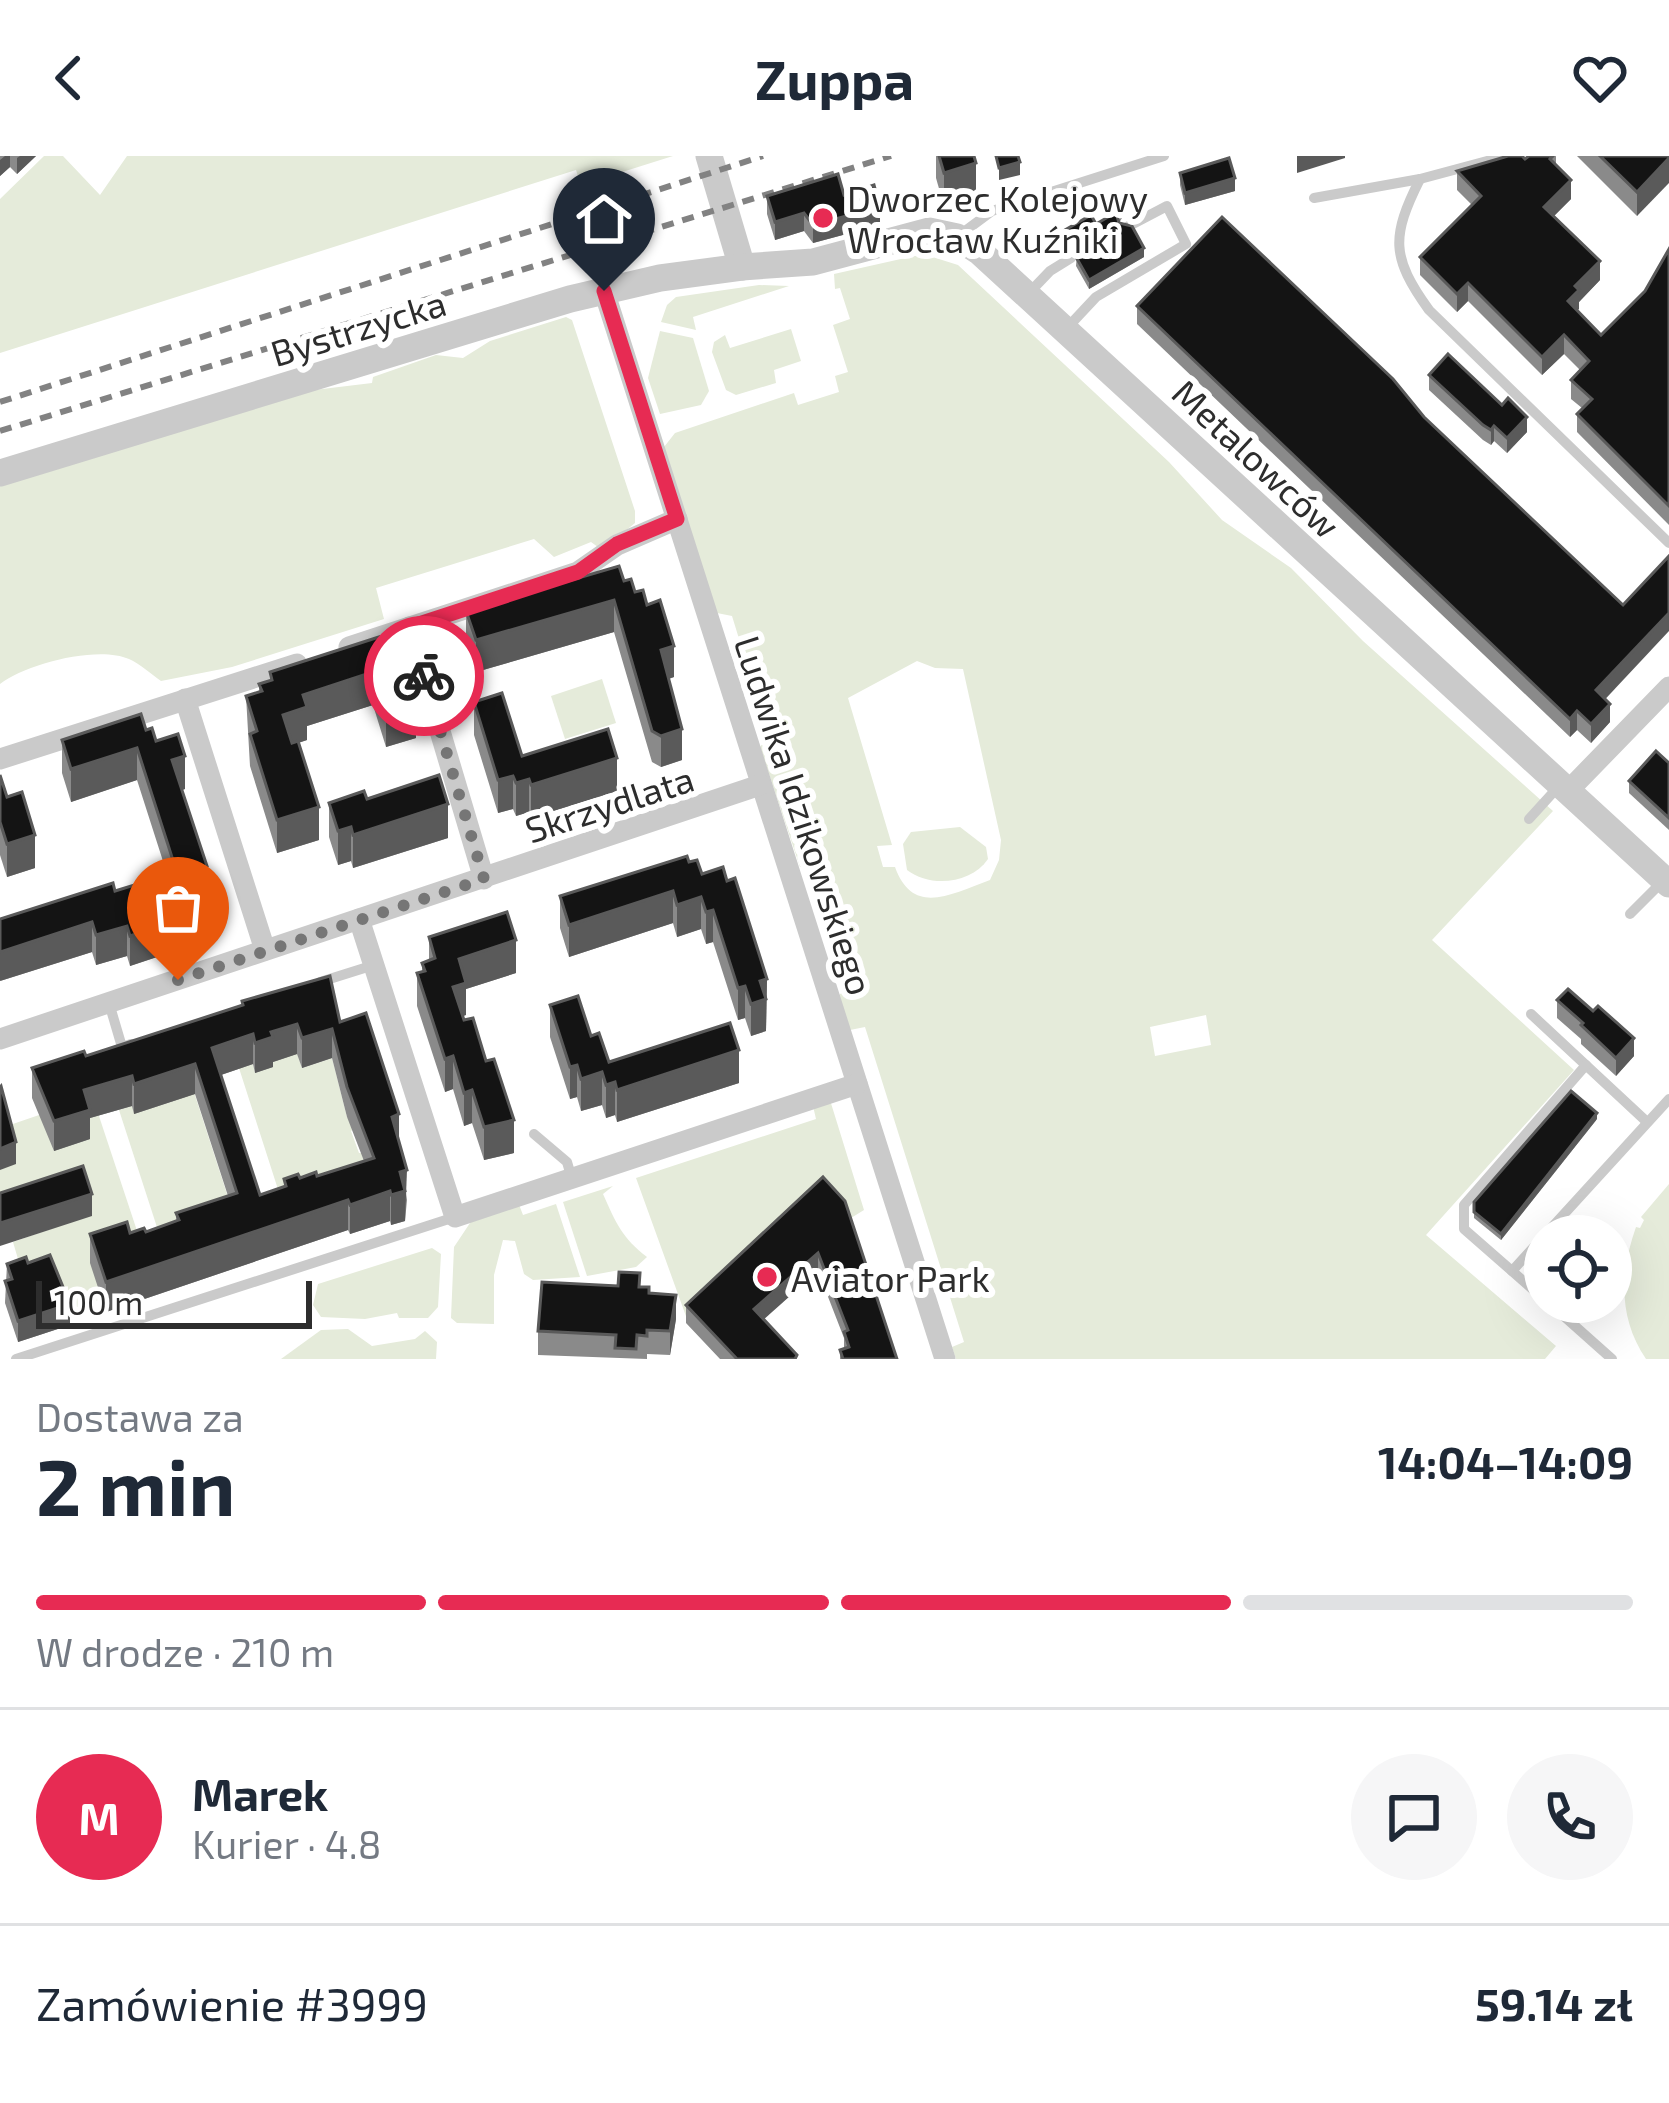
<!DOCTYPE html>
<html lang="pl">
<meta charset="utf-8">
<style>
body{margin:0;font-family:"Exo 2",sans-serif;background:#f6f6f7;color:#1f2937;height:100vh;display:flex;flex-direction:column;font-size:45px;white-space:nowrap}
*{box-sizing:border-box;margin:0}
p{font-size:39px;color:#747a83}
.icon{flex:none;width:66px;height:66px;fill:none;stroke:currentColor;stroke-width:2;stroke-linecap:round;stroke-linejoin:round}
.map{position:relative;height:1203px;overflow:hidden}
.panel{display:flex;flex-direction:column;background:#fff;flex:1}
.panel>*{flex:none}
.buttons{position:absolute;left:1524px;top:1059px;display:grid;gap:24px}
.buttons a{display:grid;place-items:center;width:108px;height:108px;border-radius:50%;background:#fff;box-shadow:0 12px 48px #0002;font-size:60px}
.scale{position:absolute;left:36px;bottom:30px;width:276px;box-sizing:border-box;padding-left:12px;border:6px solid #2d2d2d;border-top:0;font-size:33px;line-height:42px;white-space:nowrap;color:#2d2d2d;-webkit-text-stroke:9px #fff;paint-order:stroke}
.pin{position:absolute;display:grid;place-items:center;width:102px;height:102px;color:#fff;margin:-123px -51px;border-radius:50% 50% 50% 0;rotate:-45deg;box-shadow:0 0 12px #0007}
.pin .icon{rotate:45deg}
.courier{position:absolute;display:grid;place-items:center;width:120px;height:120px;margin:-60px;border:9px solid #e72b53;border-radius:50%;background:#fff;color:#222;box-shadow:0 3px 15px #0007}
.head em{font-style:normal;font-weight:700}
.head div{display:flex;flex-direction:column-reverse}
.head{display:flex;align-items:center;justify-content:space-between;height:204px;padding:0 36px}
h1{font-size:78px;font-weight:700;line-height:90px}
.bar{display:grid;grid-template-columns:repeat(4,1fr);gap:18px 12px;align-content:center;height:144px;padding:0 36px}
.bar i{height:15px;border-radius:9px;background:#e0e1e3}
.bar .on{background:#e72b53}
.bar p{grid-column:span 4}
.line{display:flex;align-items:center;gap:30px;padding:0 36px;border-top:3px solid #e0e1e3}
.line div{flex:1}
.round{display:grid;place-items:center;flex:none;width:126px;height:126px;border-radius:63px;background:#f6f6f7}
header{display:flex;justify-content:space-between;align-items:center;height:156px;padding:0 36px;background:#fff;font-size:54px;font-weight:700}
.map>svg:first-child{display:block}
.green{fill:#e5ebda;fill-rule:evenodd}
.lines{fill:none;stroke-linecap:round;stroke-linejoin:round}
.service{stroke:#cacaca;stroke-width:10}
.minor{stroke:#cacaca;stroke-width:21}
.tertiary{stroke:#cacaca;stroke-width:27}
.rail{stroke:#828282;stroke-width:6;stroke-dasharray:12 9;stroke-linecap:butt}
.wall{fill:#8a8a8a;fill-rule:evenodd}
.shaded-wall{fill:#5a5a5a}
.building{fill:#141414;stroke:#5a5a5a;stroke-width:3;fill-rule:evenodd}
.done{stroke:#767676;stroke-width:12;stroke-dasharray:0 21.6}
.route{stroke:#e72b53;stroke-width:15}
.poi-dot{fill:#e72b53;stroke:#fff;stroke-width:4.5}
.labels{text-anchor:middle;dominant-baseline:central;stroke-width:12;stroke-linejoin:round;paint-order:stroke}
.poi-label{font-size:36px;fill:#2d2d2d;stroke:#fff;text-anchor:start}
.street-label{font-size:36px;fill:#2d2d2d;stroke:#fff}
</style>
<header><svg class="icon" aria-label="back" viewBox="0 0 24 24"><path d="M15 5l-7 7 7 7"/></svg>Zuppa<svg class="icon" aria-label="heart" viewBox="0 0 24 24"><path d="M12 20l-8-8c-3-5 5-10 8-4 3-6 11-1 8 4z"/></svg></header>
<div class="map">
<svg width="1669" height="1203" viewBox="0 0 1669 1203">
<rect width="100%" height="100%" fill="#fff"/>
<g class="green">
<polygon points="44,0 63,0 100,39 127,0 673,0 581,29 576,14 0,197 0,43"/>
<path d="M923,98l35,11 211,197 53,58 69,48 72,73 190,170 -121,129 142,130 -148,165 130,111 -11,13h-589l-4,-12 12,-5 -99,-315 -15,3 -11,-35 10,-8 -37,-122 -12,2 -40,-120 9,-11 -37,-120 -15,-3 -53,-166 11,-14 119,-40 4,12 41,-13 -4,-16 13,-4 -15,-47 17,-6 -10,-31 -5,1 -1,-15zM917,505l18,7 28,1 38,171 -2,20 -9,20c-39,14 -77,37 -95,-13h-12l-6,-21 15,-1 -44,-147zM1206,859l5,30 -56,11 -5,-29z"/>
<polygon points="759,129 789,130 693,161 696,174 661,166 667,149 676,141"/>
<path d="M566,161l6,3 63,191v12l-33,27 -11,-8 -37,15 -20,-18 -158,49 8,31 -152,48 -71,14c-10,-7 -21,-17 -32,-22 -31,-14 -104,5 -129,25v-200l314,-94 58,-7 1,-6 63,-22 27,3 27,-17z"/>
<polygon points="791,173 801,205 774,214 776,227 736,239 726,234 712,196 714,186 725,179 730,192"/>
<polygon points="660,175 693,182 709,235 701,249 660,258 648,222"/>
<polygon points="602,523 616,567 565,583 551,540"/>
<path d="M960,671l26,20 2,12c-17,25 -58,29 -81,11l-4,-26 8,-12z"/>
<polygon points="296,894 302,912 332,902 347,961 355,972 351,975 359,997 363,997 374,1032 284,1052 239,912 253,908 255,916"/>
<polygon points="192,930 239,1075 166,1099 119,954 132,950 135,957 171,946"/>
<polygon points="93,942 149,1111 91,1107 102,1143 63,1156 19,1125 13,1105 18,1103 13,1086 91,1059 0,1059 0,1013 7,970 42,958 84,964"/>
<polygon points="830,944 864,1054 687,1163 636,1022 816,963 813,950"/>
<path d="M1669,1028v175h-23c-28,-41 -26,-87 -10,-132l4,1 4,-8 -3,-3z"/>
<path d="M613,1030l-10,8c13,29 19,44 44,63l-11,10 -49,9 -24,-74z"/>
<polygon points="518,1046 523,1059 556,1048 580,1121 533,1124 524,1118 515,1085 503,1084 494,1119 494,1168 457,1167 451,1162 454,1091 472,1064"/>
<polygon points="432,1092 441,1098 438,1151 428,1162 399,1162 397,1157 365,1163 321,1161 313,1149 318,1128"/>
<polygon points="348,1173 372,1190 415,1183 425,1175 437,1186 436,1203 281,1203 321,1174"/>
</g>
<g class="lines">
<g class="service">
<path d="M1420,23c-29,58 -29,78 9,131l240,233"/>
<polyline points="1314,42 1420,23 1506,0"/>
<polyline points="961,78 992,55 1164,0"/>
<polyline points="1028,138 1050,115 1071,102"/>
<polyline points="1067,172 1096,141 1186,88 1167,50 1127,71"/>
<polyline points="1529,663 1559,630"/>
<polyline points="1630,758 1662,726"/>
<polyline points="320,826 374,809"/>
<polyline points="109,847 122,891 131,888"/>
<polyline points="1531,858 1647,966"/>
<polyline points="534,978 567,1006 572,1023"/>
<polyline points="1512,1115 1464,1073 1464,1049 1586,909"/>
<polyline points="1545,1144 1512,1115 1669,943"/>
<polyline points="1548,1146 1612,1203"/>
<polyline points="16,1203 455,1061"/>
</g>
<g class="minor">
<polyline points="604,135 945,1203"/>
<polyline points="409,471 484,723"/>
<polyline points="349,491 578,416 617,389 677,363"/>
<polyline points="185,543 265,794"/>
<polyline points="0,603 297,508"/>
<polyline points="1567,636 1669,531"/>
<polyline points="359,763 455,1061 857,928"/>
<polyline points="0,883 760,629"/>
</g>
<g class="tertiary">
<polyline points="709,0 742,111"/>
<polyline points="0,317 570,143 660,122 742,111 813,106 929,75 957,81 980,96 1669,728"/>
</g>
<g class="rail">
<polyline points="0,246 763,0"/>
<polyline points="0,275 891,0"/>
</g>
</g>
<g class="wall">
<polygon points="0,0 36,0 17,18 10,11 0,20"/>
<polygon points="936,0 974,0 976,40 944,50 936,22"/>
<polygon points="1556,0 1556,8 1571,43 1554,60 1600,124 1579,146 1577,154 1601,179 1645,135 1669,93 1669,369 1577,276 1577,258 1582,252 1571,243 1571,224 1580,214 1564,198 1542,219 1468,145 1457,156 1420,119 1420,101 1472,49 1457,34 1457,15"/>
<polygon points="1577,0 1669,0 1637,60"/>
<polygon points="1180,17 1235,35 1185,49 1180,29"/>
<polygon points="844,39 880,69 813,87 804,75 775,84 767,58 767,40"/>
<polygon points="1122,62 1119,67 1144,101 1089,133 1076,110 1077,97 1068,93 1065,83 1065,74"/>
<polygon points="1137,150 1606,543 1610,566 1591,587 1577,574 1570,581 1137,168"/>
<polygon points="1429,219 1527,276 1507,297 1494,285 1491,289 1483,284 1429,234"/>
<polygon points="624,425 635,436 674,521 669,523 682,604 661,611 652,606 614,476 476,516 466,486 466,455"/>
<polygon points="388,510 416,582 386,591 373,549 307,570 307,584 298,587 319,684 277,697 250,610 246,540 259,536 259,528 270,525 270,516"/>
<polygon points="474,546 522,600 617,635 531,662 529,656 516,660 513,653 498,657 474,579"/>
<polygon points="146,574 156,585 185,633 182,634 207,743 178,752 137,624 71,646 62,617 62,584"/>
<polygon points="1669,607 1669,674 1629,637 1629,625"/>
<polygon points="0,619 35,712 7,721 0,699"/>
<polygon points="367,643 448,682 353,712 351,705 338,709 329,681 329,647"/>
<polygon points="689,706 702,718 727,725 767,823 766,875 751,880 745,862 738,864 713,786 706,788 701,773 677,781 673,767 569,801 560,772 560,740"/>
<polygon points="115,735 168,792 166,798 130,810 127,800 96,809 92,796 0,825"/>
<polygon points="429,781 516,817 466,833 466,859 463,860 514,997 484,1004 472,967 464,970 453,933 445,936 417,850 417,817 422,816 422,807 429,805"/>
<polygon points="1557,844 1634,900 1616,920 1581,888 1581,883 1557,862"/>
<path d="M242,845l98,21 59,119 8,59 -2,21 -14,4 -1,-4 -40,13 -2,-4 -242,82 -16,-49v-29l56,-2 30,-11v-8l52,-17 -33,-102 -61,20 -2,-8 -42,12v21l-36,12 -22,-53v-30l54,-12 156,-51zM297,898l5,14 30,-10 15,59 17,44 -47,15 -33,3v7l-24,9 -39,-120 32,-11 2,9 18,-6v-5z"/>
<polygon points="550,849 591,880 609,906 739,927 617,966 615,959 606,962 602,949 581,955 577,941 570,943 550,881"/>
<polygon points="1597,963 1501,1084 1474,1062 1474,1046"/>
<polygon points="823,1021 897,1203 840,1203 840,1194 844,1193 844,1182 818,1115 763,1163 797,1203 720,1203 686,1167 686,1149"/>
<polygon points="28,1107 70,1169 18,1186 5,1147 7,1108"/>
<polygon points="640,1131 676,1163 670,1199 647,1198 647,1203 538,1199 538,1175"/>
</g>
<g class="shaded-wall">
<polygon points="5,0 10,0 10,11 0,20 0,4"/>
<polygon points="20,0 36,0 17,18 17,2"/>
<polygon points="1297,0 1345,0 1345,2 1297,17"/>
<polygon points="1669,2 1669,27 1637,60 1637,36"/>
<polygon points="1020,6 1020,19 999,24 999,12"/>
<polygon points="976,7 976,40 944,50 944,17"/>
<polygon points="1235,22 1235,35 1185,49 1185,37"/>
<polygon points="1571,24 1571,43 1544,70 1544,51"/>
<polygon points="880,51 880,69 813,87 813,69"/>
<polygon points="804,57 804,75 775,84 775,66"/>
<polygon points="1144,92 1144,101 1089,133 1089,124"/>
<polygon points="1600,105 1600,124 1579,146 1579,153 1568,164 1568,145 1575,130"/>
<polygon points="1468,127 1468,145 1457,156 1457,138"/>
<polygon points="1564,179 1564,198 1542,219 1542,201"/>
<polygon points="1527,261 1527,276 1507,297 1507,282"/>
<polygon points="1494,270 1494,285 1491,289 1491,274"/>
<polygon points="614,444 614,476 476,516 476,484"/>
<polygon points="1669,457 1669,475 1596,553 1596,534"/>
<polygon points="674,490 674,521 661,525 661,494"/>
<polygon points="373,516 373,549 307,570 307,584 283,592 283,559 303,539"/>
<polygon points="1610,548 1610,566 1591,587 1591,568"/>
<polygon points="416,549 416,582 386,591 386,558"/>
<polygon points="1577,555 1577,574 1570,581 1570,563"/>
<polygon points="682,573 682,604 661,611 661,580"/>
<polygon points="137,592 137,624 71,646 71,613"/>
<polygon points="185,600 185,633 172,637 172,604"/>
<polygon points="617,602 617,635 531,662 531,629"/>
<polygon points="513,620 513,653 498,657 498,624"/>
<polygon points="529,623 529,656 516,660 516,627"/>
<polygon points="448,648 448,682 353,712 353,679"/>
<polygon points="319,651 319,684 277,697 277,664"/>
<polygon points="351,671 351,705 338,709 338,675"/>
<polygon points="35,679 35,712 7,721 7,688"/>
<polygon points="207,710 207,743 178,752 178,720"/>
<polygon points="673,735 673,767 569,801 569,769"/>
<polygon points="701,741 701,773 677,781 677,749"/>
<polygon points="713,754 713,786 706,788 706,756"/>
<polygon points="168,763 166,798 130,810 130,780"/>
<polygon points="92,766 92,796 0,825 0,796"/>
<polygon points="127,770 127,800 96,809 96,779"/>
<polygon points="516,784 516,817 466,833 466,859 453,863 453,831 459,803"/>
<polygon points="767,823 766,875 751,880 751,848 760,825"/>
<polygon points="745,830 745,862 738,864 738,832"/>
<polygon points="297,868 297,898 273,906 273,911 255,917 255,887 271,876"/>
<polygon points="332,873 332,902 302,912 302,882"/>
<polygon points="253,878 253,908 212,922 212,892"/>
<polygon points="1634,882 1634,900 1616,920 1616,902"/>
<polygon points="739,894 739,927 617,966 617,934"/>
<polygon points="453,900 453,933 445,936 445,903"/>
<polygon points="195,908 195,938 134,958 134,928"/>
<polygon points="577,909 577,941 570,943 570,911"/>
<polygon points="602,916 602,949 581,955 581,923"/>
<polygon points="132,920 132,950 90,962 90,983 54,995 54,965 84,934"/>
<polygon points="615,926 615,959 606,962 606,929"/>
<polygon points="472,934 472,967 464,970 464,937"/>
<polygon points="1597,957 1597,963 1501,1084 1501,1078"/>
<polygon points="399,958 399,988 392,961"/>
<polygon points="514,964 514,997 484,1004 484,971"/>
<polygon points="16,986 16,1008 0,1014 0,993"/>
<polygon points="407,1014 405,1065 391,1069 391,1039 400,1016"/>
<polygon points="390,1035 390,1065 350,1078 350,1049"/>
<polygon points="92,1038 92,1060 0,1090 0,1067"/>
<polygon points="348,1044 348,1074 106,1156 106,1126"/>
<polygon points="818,1097 818,1115 754,1172 754,1153"/>
<polygon points="676,1139 676,1163 670,1199 670,1175"/>
<polygon points="70,1148 70,1169 18,1186 18,1165"/>
</g>
<g class="building">
<polygon points="939,0 974,0 976,7 944,17"/>
<polygon points="996,0 1018,0 1020,6 999,12"/>
<polygon points="1508,0 1522,0 1525,3 1529,0 1553,0 1550,3 1571,24 1544,51 1600,105 1575,130 1579,134 1568,145 1601,179 1645,135 1669,93 1669,350 1577,258 1592,243 1571,224 1589,205 1564,179 1542,201 1468,127 1457,138 1420,101 1481,40 1457,15"/>
<polygon points="1600,0 1669,0 1669,2 1637,36"/>
<polygon points="1229,2 1235,22 1185,37 1180,17"/>
<polygon points="838,18 844,39 874,29 880,51 813,69 804,57 775,66 767,40"/>
<polygon points="1122,53 1117,60 1119,67 1132,70 1144,92 1089,124 1076,101 1080,89 1068,83 1065,74 1091,59 1096,68"/>
<polygon points="1222,61 1393,223 1424,261 1623,449 1669,400 1669,457 1596,534 1610,548 1591,568 1577,555 1570,563 1137,150"/>
<polygon points="1448,198 1502,249 1508,242 1527,261 1507,282 1494,270 1491,274 1483,269 1429,219"/>
<polygon points="619,410 624,425 631,423 635,436 643,434 647,449 660,444 674,490 661,494 682,573 661,580 652,575 614,444 476,484 466,455"/>
<polygon points="379,481 388,510 403,505 416,549 386,558 373,516 303,539 307,551 283,559 292,587 298,585 319,651 277,664 250,578 257,575 246,540 262,535 259,528 272,524 270,516"/>
<polygon points="502,537 522,600 608,573 617,602 531,629 529,623 516,627 513,620 498,624 474,546"/>
<polygon points="141,558 146,574 152,572 156,585 178,578 185,600 172,604 207,710 178,720 137,592 71,613 62,584"/>
<polygon points="1656,595 1669,607 1669,662 1629,625"/>
<polygon points="0,619 7,641 22,636 35,679 7,688 0,666"/>
<polygon points="439,619 448,648 353,679 351,671 338,675 329,647 364,635 367,643"/>
<polygon points="687,700 689,706 697,704 702,718 723,711 727,725 735,722 767,823 760,825 766,843 751,848 745,830 738,832 713,754 706,756 701,741 677,749 673,735 569,769 560,740"/>
<polygon points="144,726 158,733 168,763 166,768 130,780 127,770 96,779 92,766 0,796 0,763 113,727 115,735"/>
<polygon points="507,756 516,784 459,803 466,827 453,831 464,864 473,862 486,905 494,903 514,964 484,971 472,934 464,937 453,900 445,903 417,817 425,815 422,807 435,802 429,781"/>
<path d="M330,820l10,46 26,-9 33,101 -7,3 15,53 -7,2 5,19 -14,4 -1,-4 -40,14 -2,-5 -242,82 -16,-48 37,-12 3,11 14,-5 2,4 33,-12 -3,-7 61,-20 -42,-129 -61,20 -2,-8 -48,14 6,20 -36,11 -22,-53 52,-17 2,5 157,-51 -1,-4zM297,868l5,14 30,-9 15,58 27,71 -57,18 -1,-4 -16,6 -2,-4 -14,5 2,7 -26,9 -48,-147 41,-14 2,9 18,-6 -2,-5z"/>
<polygon points="1568,833 1593,855 1598,850 1634,882 1616,902 1581,869 1583,867 1557,844"/>
<polygon points="578,840 591,880 599,877 609,906 730,867 739,894 617,934 615,926 606,929 602,916 581,923 577,909 570,911 550,849"/>
<polygon points="1,930 16,986 0,993 0,931"/>
<polygon points="1571,935 1597,957 1501,1078 1474,1056 1474,1046"/>
<polygon points="83,1010 92,1038 0,1067 0,1037"/>
<polygon points="823,1021 845,1045 897,1203 843,1203 840,1194 849,1191 844,1176 848,1174 818,1097 754,1153 797,1199 795,1203 737,1203 686,1149"/>
<polygon points="50,1099 70,1148 18,1165 5,1125 12,1123 7,1108 26,1101 28,1107"/>
<polygon points="619,1116 640,1117 639,1131 649,1131 649,1137 676,1139 670,1175 647,1174 647,1180 637,1179 636,1193 615,1192 616,1179 538,1175 542,1126 618,1130"/>
</g>
<g class="lines">
<polyline class="done" points="178,824 484,723 424,520"/>
<polyline class="route" points="424,520 410,471 578,416 617,388 677,363 604,135"/>
</g>
<g class="poi-dot">
<circle cx="823" cy="62" r="12"/>
<circle cx="767" cy="1121" r="12"/>
</g>
<g class="labels">
<g class="poi-label">
<text x="847" y="41">Dworzec Kolejowy<tspan x="847" dy="41">Wrocław Kuźniki</tspan></text>
<text x="791" y="1121">Aviator Park</text>
</g>
<g class="street-label">
<text transform="translate(358 171) rotate(-17)">Bystrzycka</text>
<text transform="translate(1257 302) rotate(43)">Metalowców</text>
<text transform="translate(609 647) rotate(-18)">Skrzydlata</text>
<text transform="translate(805 659) rotate(72)">Ludwika Idzikowskiego</text>
</g>
</g>
</svg>
<div class="buttons">
<a><svg class="icon" aria-label="locate" viewBox="0 0 24 24"><circle cx="12" cy="12" r="6"/><path d="M12 2v4M12 18v4M2 12h4M18 12h4"/></svg></a>
</div>
<div class="scale">100 m</div>
<div class="pin" style="left:178px;top:824px;background:#ea580c"><svg class="icon" aria-label="bag" viewBox="0 0 24 24"><path d="M5 8h14l-1 12H6zM9 8a3 3 0 0 1 6 0"/></svg></div>
<div class="pin" style="left:604px;top:135px;background:#1f2937"><svg class="icon" aria-label="home" viewBox="0 0 24 24"><path d="M3 11l9-7 9 7M6 9v11h12V9"/></svg></div>
<div class="courier" style="left:424px;top:520px"><svg class="icon" aria-label="bike" viewBox="0 0 24 24"><circle cx="6" cy="16" r="4"/><circle cx="18" cy="16" r="4"/><path d="M6 16l4-8h5l3 8M10 8l3 8H6M13 5h3"/></svg></div>
</div>
<section class="panel">
<div class="head"><div><h1>2 min</h1><p>Dostawa za</p></div><em>14:04–14:09</em></div>
<div class="bar"><i class="on"></i><i class="on"></i><i class="on"></i><i></i><p>W drodze · 210 m</p></div>
<div class="line" style="height:216px"><b class="round" style="background:#e72b53;color:#fff">M</b><div><b>Marek</b><p>Kurier · 4.8</p></div><a class="round"><svg class="icon" aria-label="chat" viewBox="0 0 24 24"><path d="M4 5h16v11H9l-5 4z"/></svg></a><a class="round"><svg class="icon" aria-label="phone" viewBox="0 0 24 24"><path d="M5 4h4l2 5-3 2q2 4 5 5l2-3 5 2v4C11 20 4 13 5 4z"/></svg></a></div>
<div class="line" style="height:156px"><div>Zamówienie #3999</div><b>59.14 zł</b></div>
</section>
